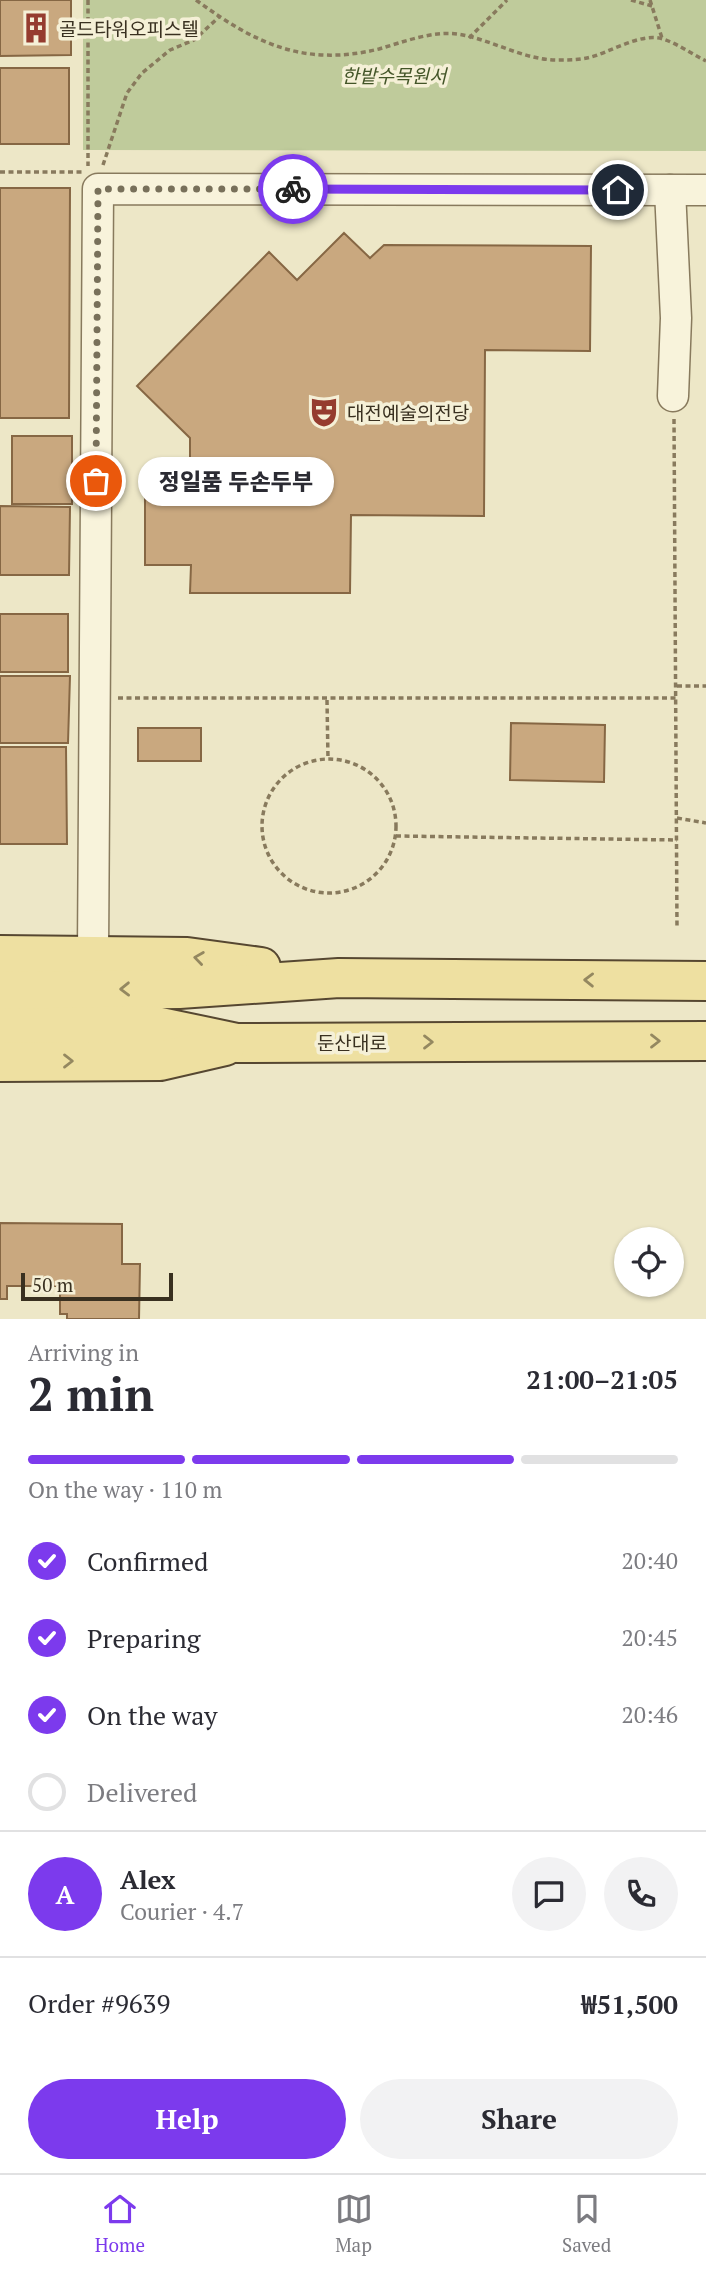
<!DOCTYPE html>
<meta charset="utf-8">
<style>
body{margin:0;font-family:"PT Serif","Noto Sans KR",serif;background:#f2f2f3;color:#2b2b33;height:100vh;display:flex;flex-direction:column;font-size:26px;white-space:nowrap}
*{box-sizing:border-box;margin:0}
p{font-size:23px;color:#7c7c81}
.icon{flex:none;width:38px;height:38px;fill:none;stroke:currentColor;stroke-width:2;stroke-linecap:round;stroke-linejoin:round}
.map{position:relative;height:1319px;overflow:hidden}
.panel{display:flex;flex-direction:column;background:#fff;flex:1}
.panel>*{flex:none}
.buttons{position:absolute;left:614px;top:1227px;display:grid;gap:14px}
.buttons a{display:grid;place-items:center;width:70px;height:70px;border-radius:50%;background:#fff;box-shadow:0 2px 5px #0004;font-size:35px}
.scale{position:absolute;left:21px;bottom:18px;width:152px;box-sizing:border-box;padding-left:7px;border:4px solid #393020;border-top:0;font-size:19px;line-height:24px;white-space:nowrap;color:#393020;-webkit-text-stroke:5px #f5f0d7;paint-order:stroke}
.pin{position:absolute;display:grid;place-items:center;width:60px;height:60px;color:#fff;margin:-30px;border:4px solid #fff;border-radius:50%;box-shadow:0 2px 7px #0007}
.courier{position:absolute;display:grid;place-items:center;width:70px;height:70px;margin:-35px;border:5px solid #7c3aed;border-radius:50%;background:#fff;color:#222;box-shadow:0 2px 9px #0007}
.bubble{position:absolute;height:49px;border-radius:24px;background:#fff;box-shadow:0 2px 5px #0004;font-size:23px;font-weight:800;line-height:49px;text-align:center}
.head em{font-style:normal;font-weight:800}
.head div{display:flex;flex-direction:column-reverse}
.head{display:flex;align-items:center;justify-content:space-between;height:119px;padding:0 28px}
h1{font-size:46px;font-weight:800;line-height:52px}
.bar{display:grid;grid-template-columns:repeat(4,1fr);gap:10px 7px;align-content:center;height:84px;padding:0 28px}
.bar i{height:9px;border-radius:5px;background:#e1e1e2}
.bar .selected{background:#7c3aed}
.bar p{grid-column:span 4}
.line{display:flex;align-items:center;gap:18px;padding:0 28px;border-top:2px solid #e1e1e2}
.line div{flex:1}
.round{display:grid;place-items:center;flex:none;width:74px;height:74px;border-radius:37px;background:#f2f2f3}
ol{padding:0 28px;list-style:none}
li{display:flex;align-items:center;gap:21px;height:77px}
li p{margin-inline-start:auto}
li .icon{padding:7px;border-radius:50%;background:#7c3aed;color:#fff;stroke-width:4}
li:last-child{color:#7c7c81}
li i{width:38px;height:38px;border:4px solid #e1e1e2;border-radius:50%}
.cta{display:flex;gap:14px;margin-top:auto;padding:14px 28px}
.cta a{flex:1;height:80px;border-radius:42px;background:#7c3aed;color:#fff;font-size:28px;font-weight:800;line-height:80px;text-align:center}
.cta a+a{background:#f2f2f3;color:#2b2b33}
.tab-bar{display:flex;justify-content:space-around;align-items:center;height:98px;border-top:2px solid #e1e1e2;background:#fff;font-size:19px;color:#7c7c81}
.tab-bar a{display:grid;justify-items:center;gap:4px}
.tab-bar .selected{color:#7c3aed}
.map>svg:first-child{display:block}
.green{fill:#bfcb9b}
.building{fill:#c9a87f;stroke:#866744;stroke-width:2}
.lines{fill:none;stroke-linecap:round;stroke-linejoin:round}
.minor-casing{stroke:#887a5d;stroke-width:33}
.major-casing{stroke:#564731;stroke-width:42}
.path{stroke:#887a5d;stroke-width:3.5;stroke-dasharray:5 3.5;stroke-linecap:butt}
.minor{stroke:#f8f3db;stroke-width:30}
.major{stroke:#eee0a1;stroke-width:38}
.oneway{stroke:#948860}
.done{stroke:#78705a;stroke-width:7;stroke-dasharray:0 12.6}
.route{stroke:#7c3aed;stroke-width:9}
.labels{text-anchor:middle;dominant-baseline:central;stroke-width:7;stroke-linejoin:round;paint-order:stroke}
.poi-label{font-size:19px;fill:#393020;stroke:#f5f0d7;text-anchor:start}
.park-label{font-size:19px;font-style:italic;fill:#435528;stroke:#f5f0d7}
.street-label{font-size:19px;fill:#393020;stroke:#f5f0d7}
</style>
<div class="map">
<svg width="706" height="1319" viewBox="0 0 706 1319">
<rect width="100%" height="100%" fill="#ede7c7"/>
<polygon class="green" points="83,0 706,0 706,151 83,150"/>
<g class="building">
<polygon points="0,0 71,0 71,55 0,56"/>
<rect x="0" y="68" width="69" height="76"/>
<polygon points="0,188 70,188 69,418 0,418"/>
<polygon points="344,233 370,258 384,245 591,246 590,351 485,350 484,516 351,515 350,593 190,593 191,565 145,565 145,488 190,489 190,438 137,386 269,252 297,280"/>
<rect x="12" y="436" width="60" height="68"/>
<polygon points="0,506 70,507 69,575 0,575"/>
<rect x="0" y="614" width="68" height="58"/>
<polygon points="0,676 70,676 68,743 0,743"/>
<polygon points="511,723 605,725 604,782 510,780"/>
<rect x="138" y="728" width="63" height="33"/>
<polygon points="0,747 66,747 67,844 0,844"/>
<polygon points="0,1223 122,1224 122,1264 140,1264 139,1319 67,1319 67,1314 60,1314 60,1294 70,1293 70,1286 7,1286 7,1299 0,1299"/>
</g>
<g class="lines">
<g class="minor-casing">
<g id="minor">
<polyline points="670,190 676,318 673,396"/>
<polyline points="93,954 98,189 706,190"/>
</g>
</g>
<g class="major-casing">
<g id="major">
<polyline points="0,955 187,957 261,967"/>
<polyline points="0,991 179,989 339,978 706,981"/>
<polyline points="0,1028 151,1025 237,1043 706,1041"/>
<polyline points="0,1062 160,1061 225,1046"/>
</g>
</g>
<g class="path">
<polyline points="88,0 88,166"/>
<path d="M196,0c60,44 108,67 183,49 24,-7 52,-18 78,-15 35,5 67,27 103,26 9,0 18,0 27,-2 23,-5 53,-26 76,-19 15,5 29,15 43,22"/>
<polyline points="631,0 652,6"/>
<polyline points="650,0 662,38"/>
<polyline points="469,38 507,0"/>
<polyline points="103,165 127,93 142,73 170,50 194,40 219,17"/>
<polyline points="0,172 82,172"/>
<polyline points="674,419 677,928"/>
<polyline points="677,686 706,686"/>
<polyline points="118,698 677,698"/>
<polyline points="327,700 328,759"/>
<circle cx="329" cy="826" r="67"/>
<polyline points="677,818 706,823"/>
<polyline points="396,836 677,840"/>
</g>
<use href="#minor" class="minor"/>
<use href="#major" class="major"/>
</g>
<defs><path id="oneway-chevron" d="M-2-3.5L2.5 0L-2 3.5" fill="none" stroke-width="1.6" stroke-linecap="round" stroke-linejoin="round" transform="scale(1.75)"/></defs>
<g class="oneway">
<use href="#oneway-chevron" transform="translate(199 958) rotate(-172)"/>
<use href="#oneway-chevron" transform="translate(589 980) rotate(-179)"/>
<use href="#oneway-chevron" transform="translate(125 989) rotate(179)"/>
<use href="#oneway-chevron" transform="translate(655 1041)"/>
<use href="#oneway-chevron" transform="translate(428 1042)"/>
<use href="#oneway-chevron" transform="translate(68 1061)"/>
</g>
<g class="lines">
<polyline class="done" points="96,481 98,189 293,189"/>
<polyline class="route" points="293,189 618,190"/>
</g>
<defs>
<g id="building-bare" transform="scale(2.415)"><path d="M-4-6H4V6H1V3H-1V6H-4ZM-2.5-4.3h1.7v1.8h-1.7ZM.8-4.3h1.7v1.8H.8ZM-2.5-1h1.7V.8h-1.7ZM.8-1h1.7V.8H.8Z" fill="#953c2f" stroke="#f5f0d7" stroke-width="2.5" paint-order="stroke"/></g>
<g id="theatre-bare" transform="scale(2.415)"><path d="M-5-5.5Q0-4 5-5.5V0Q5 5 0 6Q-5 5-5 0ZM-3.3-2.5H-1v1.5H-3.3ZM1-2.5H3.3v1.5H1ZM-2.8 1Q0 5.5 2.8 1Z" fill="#953c2f" stroke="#f5f0d7" stroke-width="2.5" paint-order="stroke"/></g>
</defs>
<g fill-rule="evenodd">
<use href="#building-bare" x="36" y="28"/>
<use href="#theatre-bare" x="324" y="412"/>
</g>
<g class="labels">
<g class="poi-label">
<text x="59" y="28">골드타워오피스텔</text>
<text x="347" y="412">대전예술의전당</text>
</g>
<g class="park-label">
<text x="394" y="75">한밭수목원서</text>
</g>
<g class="street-label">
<text x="352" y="1042">둔산대로</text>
</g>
</g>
</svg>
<div class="buttons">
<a><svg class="icon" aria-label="locate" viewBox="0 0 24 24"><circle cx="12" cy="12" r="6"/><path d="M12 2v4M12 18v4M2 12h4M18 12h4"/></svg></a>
</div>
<div class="scale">50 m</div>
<div class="pin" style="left:96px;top:481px;background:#ea580c"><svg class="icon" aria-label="bag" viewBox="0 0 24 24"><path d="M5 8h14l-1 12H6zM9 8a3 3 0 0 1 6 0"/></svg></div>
<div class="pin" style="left:618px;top:190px;background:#1f2937"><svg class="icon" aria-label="home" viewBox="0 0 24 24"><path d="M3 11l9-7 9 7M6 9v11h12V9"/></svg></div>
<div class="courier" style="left:293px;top:189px"><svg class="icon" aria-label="bike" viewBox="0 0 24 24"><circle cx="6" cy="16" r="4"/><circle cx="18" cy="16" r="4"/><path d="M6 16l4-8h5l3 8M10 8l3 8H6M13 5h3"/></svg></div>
<div class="bubble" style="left:138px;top:457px;width:196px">정일품 두손두부</div>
</div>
<section class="panel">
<div class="head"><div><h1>2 min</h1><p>Arriving in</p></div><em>21:00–21:05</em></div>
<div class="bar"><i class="selected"></i><i class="selected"></i><i class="selected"></i><i></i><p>On the way · 110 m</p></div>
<ol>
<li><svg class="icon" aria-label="check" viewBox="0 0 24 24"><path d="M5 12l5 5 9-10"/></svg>Confirmed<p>20:40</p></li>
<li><svg class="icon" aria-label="check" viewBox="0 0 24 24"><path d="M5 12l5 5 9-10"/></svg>Preparing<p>20:45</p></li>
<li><svg class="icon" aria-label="check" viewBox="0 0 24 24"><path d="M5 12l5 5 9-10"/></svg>On the way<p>20:46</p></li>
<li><i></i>Delivered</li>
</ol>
<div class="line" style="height:126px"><b class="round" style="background:#7c3aed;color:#fff">A</b><div><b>Alex</b><p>Courier · 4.7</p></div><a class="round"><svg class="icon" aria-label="chat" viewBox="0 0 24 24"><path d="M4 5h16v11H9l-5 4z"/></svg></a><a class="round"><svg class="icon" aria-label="phone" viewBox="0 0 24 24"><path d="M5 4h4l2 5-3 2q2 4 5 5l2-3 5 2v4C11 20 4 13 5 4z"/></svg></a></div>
<div class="line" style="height:91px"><div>Order #9639</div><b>₩51,500</b></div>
<div class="cta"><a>Help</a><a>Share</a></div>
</section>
<nav class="tab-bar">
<a class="selected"><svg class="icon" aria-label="home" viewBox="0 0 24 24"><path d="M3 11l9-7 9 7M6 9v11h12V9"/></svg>Home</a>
<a><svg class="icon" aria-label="map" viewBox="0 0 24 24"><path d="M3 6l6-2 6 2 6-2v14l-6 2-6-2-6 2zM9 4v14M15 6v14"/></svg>Map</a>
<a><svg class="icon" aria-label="saved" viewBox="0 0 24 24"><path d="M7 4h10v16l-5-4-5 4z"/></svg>Saved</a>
</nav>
